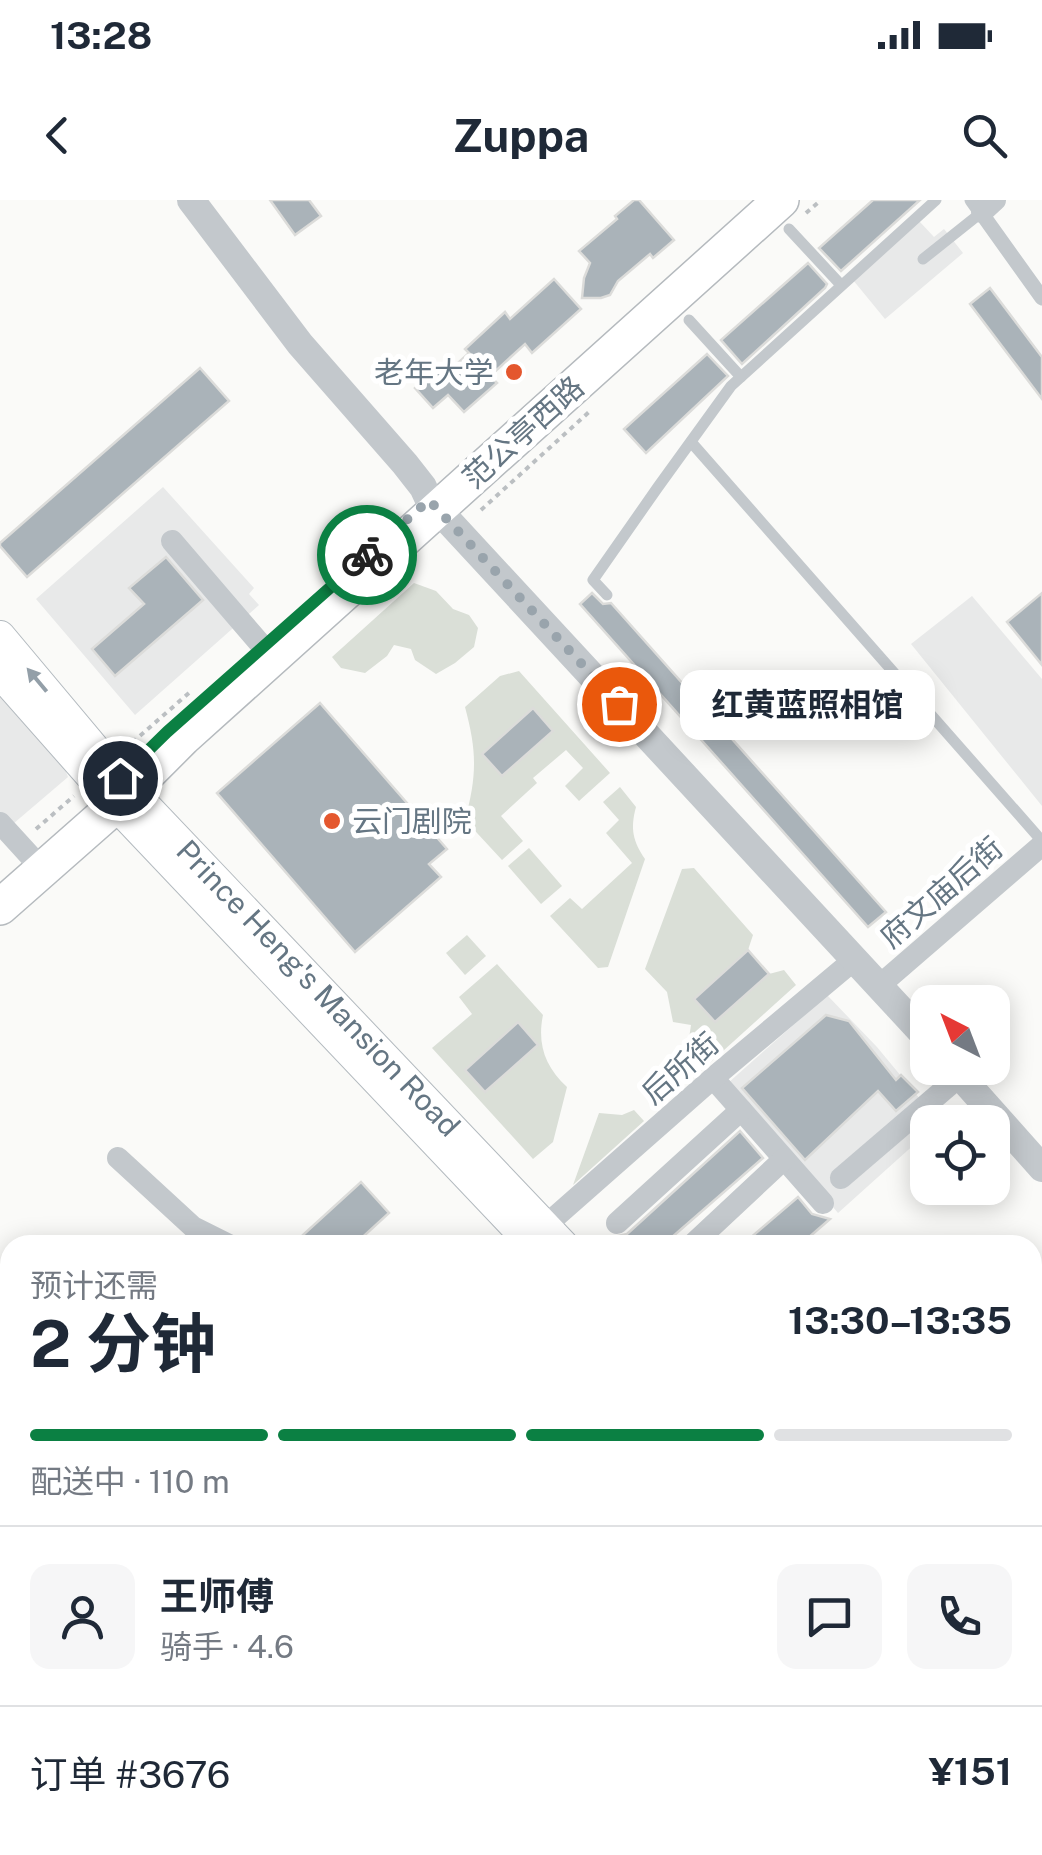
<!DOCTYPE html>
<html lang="zh">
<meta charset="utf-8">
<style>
body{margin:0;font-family:"Public Sans","Noto Sans SC",sans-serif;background:#f6f6f7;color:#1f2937;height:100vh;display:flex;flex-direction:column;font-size:38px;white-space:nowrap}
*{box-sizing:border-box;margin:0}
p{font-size:32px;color:#747a83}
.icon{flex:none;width:55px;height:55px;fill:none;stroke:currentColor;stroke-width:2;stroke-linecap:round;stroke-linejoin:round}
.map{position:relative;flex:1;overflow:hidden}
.details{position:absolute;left:0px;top:1035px;width:1042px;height:620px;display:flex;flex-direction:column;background:#fff;border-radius:30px 30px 0 0;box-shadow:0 5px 25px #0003}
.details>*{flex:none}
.needle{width:65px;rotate:318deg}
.fabs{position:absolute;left:910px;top:785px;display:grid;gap:20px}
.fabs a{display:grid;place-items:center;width:100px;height:100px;border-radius:20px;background:#fff;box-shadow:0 5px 25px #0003;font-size:50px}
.pin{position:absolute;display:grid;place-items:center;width:85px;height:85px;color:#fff;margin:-42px;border:5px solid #fff;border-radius:50%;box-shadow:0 2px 10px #0007}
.courier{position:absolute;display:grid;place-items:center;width:100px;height:100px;margin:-50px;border:8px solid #0b8043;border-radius:50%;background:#fff;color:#222;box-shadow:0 2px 12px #0007}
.bubble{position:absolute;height:70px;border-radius:20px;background:#fff;box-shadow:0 5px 25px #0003;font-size:32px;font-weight:700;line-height:70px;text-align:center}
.headline em{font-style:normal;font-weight:700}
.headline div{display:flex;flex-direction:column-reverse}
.headline{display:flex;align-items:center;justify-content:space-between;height:170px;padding:0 30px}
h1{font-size:65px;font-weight:700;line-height:75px}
.bar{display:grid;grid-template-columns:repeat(4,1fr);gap:15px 10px;align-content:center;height:120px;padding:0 30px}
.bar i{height:12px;border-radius:8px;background:#e0e1e3}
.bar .active{background:#0b8043}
.bar p{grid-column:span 4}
.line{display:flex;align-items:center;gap:25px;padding:0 30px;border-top:2px solid #e0e1e3}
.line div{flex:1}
.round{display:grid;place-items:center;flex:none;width:105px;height:105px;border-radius:20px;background:#f6f6f7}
.status{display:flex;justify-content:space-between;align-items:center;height:70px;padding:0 50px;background:#fff;direction:ltr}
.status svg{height:28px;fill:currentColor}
header{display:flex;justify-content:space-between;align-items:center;height:130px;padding:0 30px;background:#fff;font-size:45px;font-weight:700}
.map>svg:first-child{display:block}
.built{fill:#e8e9e9}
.green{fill:#dadfd7;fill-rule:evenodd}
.building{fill:#aab3b9;stroke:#dcdcda;stroke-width:2.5}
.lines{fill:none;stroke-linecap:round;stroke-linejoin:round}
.secondary-casing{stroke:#b3babf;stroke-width:32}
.primary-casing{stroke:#b5babe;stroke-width:38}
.path{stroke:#bbbfc2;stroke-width:4;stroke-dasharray:5 5;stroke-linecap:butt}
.service{stroke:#c3c8cc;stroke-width:11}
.pedestrian{stroke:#c3c8cc;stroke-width:15}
.minor{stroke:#c3c8cc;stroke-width:22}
.tertiary{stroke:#c3c8cc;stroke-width:28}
.secondary{stroke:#fff;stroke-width:30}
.primary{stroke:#fff;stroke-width:35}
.oneway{fill:#939fa8}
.done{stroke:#99a4ac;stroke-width:10;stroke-dasharray:0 18}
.route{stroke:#0b8043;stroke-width:12}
.poi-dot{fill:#e4572e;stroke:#fff;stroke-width:4}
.labels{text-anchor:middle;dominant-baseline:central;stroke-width:10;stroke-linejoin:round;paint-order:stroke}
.poi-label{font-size:30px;fill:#657683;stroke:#fff;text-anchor:end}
.street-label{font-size:30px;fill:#657683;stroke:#fff}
</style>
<div class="status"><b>13:28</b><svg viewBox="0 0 49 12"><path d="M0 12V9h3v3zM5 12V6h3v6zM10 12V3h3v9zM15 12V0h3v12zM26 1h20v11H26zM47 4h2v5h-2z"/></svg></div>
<header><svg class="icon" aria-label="back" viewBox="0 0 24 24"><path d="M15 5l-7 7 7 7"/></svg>Zuppa<svg class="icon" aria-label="search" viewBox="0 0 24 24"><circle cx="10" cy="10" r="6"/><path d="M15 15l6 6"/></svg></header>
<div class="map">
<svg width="1042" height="1655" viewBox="0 0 1042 1655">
<rect width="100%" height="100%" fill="#fafaf8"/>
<g class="built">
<polygon points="919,21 934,37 944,29 963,53 885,119 853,80"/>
<polygon points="163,287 254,388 249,394 259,405 135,515 36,399"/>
<polygon points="972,396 1042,479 1042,606 911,444"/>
<polygon points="0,487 61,558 68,577 0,635"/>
<polygon points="827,795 877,847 939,922 928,922 927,933 838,1013 728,883"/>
<polygon points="1033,1626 1042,1636 1042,1655 812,1655 824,1645 1032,1645"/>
</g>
<g class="green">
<polygon points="414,383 436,391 453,409 469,415 478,428 474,447 455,463 436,474 415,460 411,449 394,445 387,456 365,473 341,468 332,457"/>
<path d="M519,471l91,102 -31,28 -14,-15 18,-18 -17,-18 -33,28 4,5 -36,33 22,25 -21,19 -37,-40c12,-45 12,-68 0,-113l35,-31zM534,509l19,22 -52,44 -19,-22z"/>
<path d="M620,587l16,20c-6,22 -3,34 9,52l-37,108 -10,1 -48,-52 20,-18 12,11 50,-46 -26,-30 13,-13 -16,-18z"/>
<polygon points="529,648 562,686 541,704 508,666"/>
<polygon points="694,668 753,735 748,750 694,799 715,822 769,774 784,770 796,785 692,879 681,867 687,852 691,825 673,822 667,792 645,769 682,669"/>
<polygon points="467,735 486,756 465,775 446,753"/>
<path d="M497,764l46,51c-6,29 2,52 24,72l-14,55 -20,17 -101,-111 40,-34 -13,-17zM518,823l20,23 -53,46z"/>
<polygon points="634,910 644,921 573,985 599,913 622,915"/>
<polygon points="1042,1202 1042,1308 1033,1330 1033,1211"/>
</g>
<g class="building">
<polygon points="270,0 309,0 321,16 295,35"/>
<polygon points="634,0 639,0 674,40 653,58 650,54 618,81 610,95 601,98 582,98 584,78 590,63 579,51 617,19 615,16"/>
<polygon points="873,0 920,0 841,71 819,48"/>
<polygon points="808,63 827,84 825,88 742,164 721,140"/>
<polygon points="554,79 581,109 532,153 525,144 490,176 497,183 464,212 448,195 433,208 415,188 439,166 447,173 469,153 465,149 505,112 510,119"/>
<polygon points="990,88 1042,157 1042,199 970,104"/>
<polygon points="707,154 728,176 646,253 624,229"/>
<polygon points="200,168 229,201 27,377 0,346 0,343"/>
<polygon points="166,357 203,400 115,476 92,449 144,404 129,388"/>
<polygon points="592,393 603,404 611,403 886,712 868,727 580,404"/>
<polygon points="1042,393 1042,465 1007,422"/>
<polygon points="320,503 447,649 429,664 441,677 355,752 217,593"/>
<polygon points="533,508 553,531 502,576 482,554"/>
<polygon points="748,750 769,774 715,822 694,799"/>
<polygon points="826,815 849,821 896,880 901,875 918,892 896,911 878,891 805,960 742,888"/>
<polygon points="518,822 538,845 485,892 465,870"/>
<polygon points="740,931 763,958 663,1045 605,1045 614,1037 627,1034"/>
<polygon points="361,982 389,1013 354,1045 292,1045"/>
<polygon points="798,997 812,1014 830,1019 800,1045 742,1045"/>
</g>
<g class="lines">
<g class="secondary-casing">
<g id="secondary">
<path id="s1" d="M0,436l119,142 444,467"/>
<polyline points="0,473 128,618 533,1045"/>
<polyline points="1032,1539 1042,1550"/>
<polyline points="1032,1577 1042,1587"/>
</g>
</g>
<g class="primary-casing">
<polyline id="primary" points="0,707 117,604 183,538 781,0"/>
</g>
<g class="path">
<polyline points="806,13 821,0"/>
<polyline points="481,310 589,212"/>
<polyline points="125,549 190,492"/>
<polyline points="36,629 74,596"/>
</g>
<g class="service">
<polyline points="789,29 841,85"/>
<polyline points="923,59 982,12"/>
<polyline points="689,120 741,177"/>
<polyline points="691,242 1042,641"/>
<polyline points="607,395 593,380 658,287 731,186 936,0"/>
</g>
<polyline class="pedestrian" points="972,0 1042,98"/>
<g class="minor">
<polyline points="982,12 995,0"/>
<polyline points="172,341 263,447"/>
<polyline points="0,623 32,658"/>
<polyline points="880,785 1042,645"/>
<polyline points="713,878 823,1003"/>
<polyline points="118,958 193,1027 229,1045"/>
<polyline points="841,978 960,876"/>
<polyline points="617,1023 741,910"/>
<polyline points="545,1026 713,878 855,759"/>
<polyline points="692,1045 784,959"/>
<polyline points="0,1406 10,1415"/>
<polyline points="231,1645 236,1655"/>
<polyline points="603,1655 615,1645"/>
</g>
<g class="tertiary">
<polyline points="191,0 300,144 405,264 423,287 429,300 928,839"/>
<polyline points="953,868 1042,968"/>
<polyline points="1032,1416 1042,1390"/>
<polyline points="772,1655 783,1645"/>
</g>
<use href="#secondary" class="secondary"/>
<use href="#primary" class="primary"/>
</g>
<defs><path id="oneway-solid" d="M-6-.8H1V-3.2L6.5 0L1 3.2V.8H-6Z" transform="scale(2.5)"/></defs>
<use class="oneway" href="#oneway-solid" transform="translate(37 480) rotate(-130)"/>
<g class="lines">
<polyline class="done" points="367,355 429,300 619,504"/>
<polyline class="route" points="120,578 167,532 367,355"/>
</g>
<g class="poi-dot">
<circle cx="514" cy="172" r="10"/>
<circle cx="332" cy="621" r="10"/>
</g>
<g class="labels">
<g class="poi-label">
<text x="494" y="172">老年大学</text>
<text x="352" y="621" text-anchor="start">云门剧院</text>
</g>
<g class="street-label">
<text transform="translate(523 232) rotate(-42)">范公亭西路</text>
<text transform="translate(941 692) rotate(-41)">府文庙后街</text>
<text stroke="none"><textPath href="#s1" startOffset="475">Prince Heng's Mansion Road</textPath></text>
<text transform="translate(680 868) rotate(-41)">后所街</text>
</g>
</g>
</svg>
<div class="fabs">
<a><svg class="needle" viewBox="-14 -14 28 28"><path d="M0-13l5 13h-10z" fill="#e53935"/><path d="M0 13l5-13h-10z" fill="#747a83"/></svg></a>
<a><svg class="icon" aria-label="locate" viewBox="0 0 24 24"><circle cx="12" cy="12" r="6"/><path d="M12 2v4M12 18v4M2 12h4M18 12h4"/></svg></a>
</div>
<div class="pin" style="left:619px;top:504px;background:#ea580c"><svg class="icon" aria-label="bag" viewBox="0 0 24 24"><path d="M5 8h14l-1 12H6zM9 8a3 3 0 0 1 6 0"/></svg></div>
<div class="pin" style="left:120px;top:578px;background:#1f2937"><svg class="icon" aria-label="home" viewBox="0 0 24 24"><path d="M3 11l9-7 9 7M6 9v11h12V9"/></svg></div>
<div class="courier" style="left:367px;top:355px"><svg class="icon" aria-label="bike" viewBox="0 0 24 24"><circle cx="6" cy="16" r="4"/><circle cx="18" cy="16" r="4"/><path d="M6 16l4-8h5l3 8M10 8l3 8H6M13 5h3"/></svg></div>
<div class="bubble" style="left:680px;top:470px;width:255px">红黄蓝照相馆</div>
<section class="details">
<div class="headline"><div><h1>2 分钟</h1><p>预计还需</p></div><em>13:30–13:35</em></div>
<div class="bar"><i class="active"></i><i class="active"></i><i class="active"></i><i></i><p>配送中 · 110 m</p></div>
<div class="line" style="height:180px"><a class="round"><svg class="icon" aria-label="person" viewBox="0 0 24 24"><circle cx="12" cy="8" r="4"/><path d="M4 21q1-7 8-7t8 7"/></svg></a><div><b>王师傅</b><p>骑手 · 4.6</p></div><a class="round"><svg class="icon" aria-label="chat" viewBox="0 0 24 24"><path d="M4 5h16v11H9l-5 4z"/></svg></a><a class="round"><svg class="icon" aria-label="phone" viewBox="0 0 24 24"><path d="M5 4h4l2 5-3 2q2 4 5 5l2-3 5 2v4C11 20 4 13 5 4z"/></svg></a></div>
<div class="line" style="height:130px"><div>订单 #3676</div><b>¥151</b></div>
</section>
</div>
